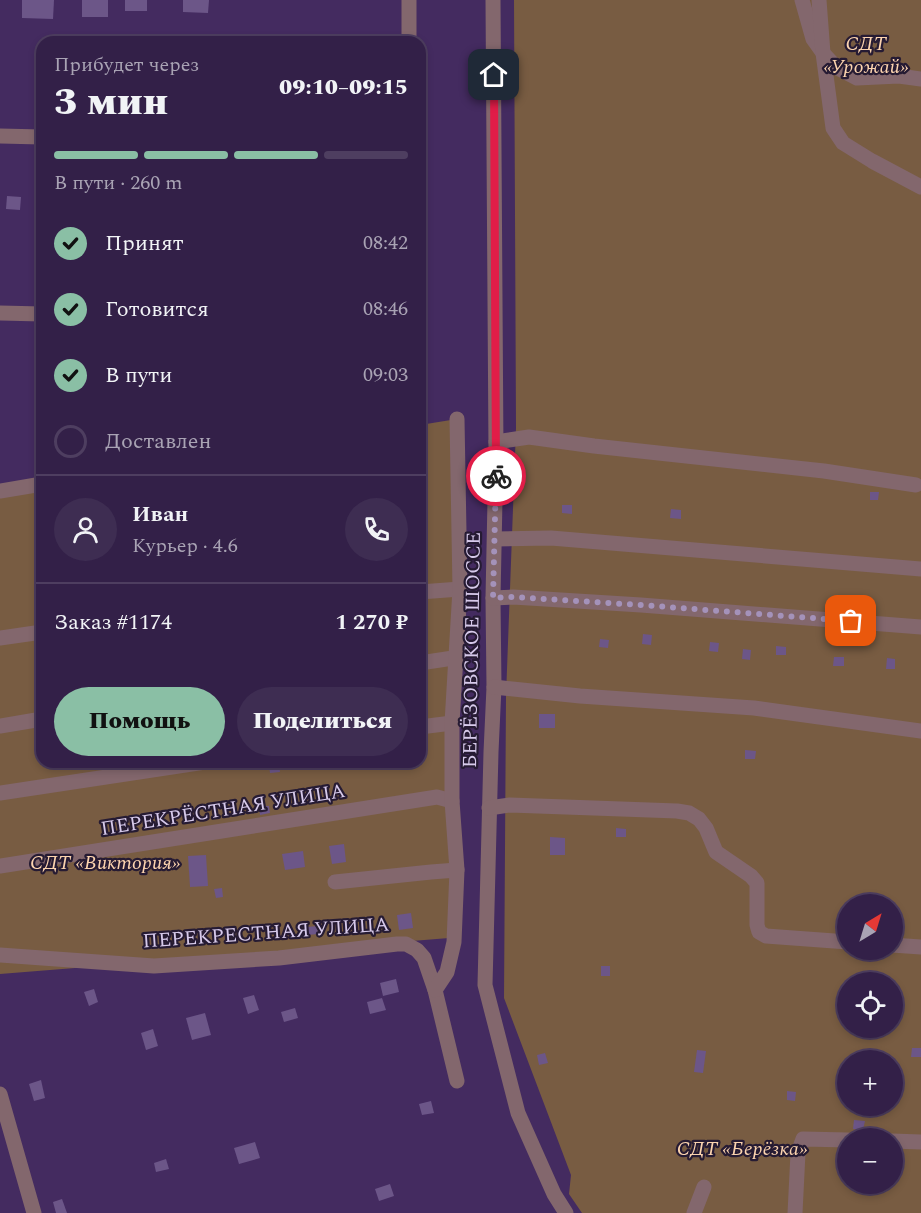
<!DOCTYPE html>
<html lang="ru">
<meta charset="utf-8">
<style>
body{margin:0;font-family:Spectral,serif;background:#3e2d52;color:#f1f3f6;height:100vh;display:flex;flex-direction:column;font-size:22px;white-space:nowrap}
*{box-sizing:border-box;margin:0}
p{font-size:20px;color:#a9a3b4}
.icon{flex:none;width:33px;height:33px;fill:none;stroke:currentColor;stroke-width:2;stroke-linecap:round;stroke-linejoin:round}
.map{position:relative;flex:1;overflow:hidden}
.side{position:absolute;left:36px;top:36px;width:390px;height:732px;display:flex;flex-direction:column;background:#332048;border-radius:18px;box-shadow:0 3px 9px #0003,0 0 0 2px #4e3e60}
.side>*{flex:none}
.needle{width:39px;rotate:38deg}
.tools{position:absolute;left:837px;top:894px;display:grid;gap:12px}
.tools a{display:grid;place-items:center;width:66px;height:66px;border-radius:50%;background:#332048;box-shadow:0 3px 9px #0003,0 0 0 2px #4e3e60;font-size:30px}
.pin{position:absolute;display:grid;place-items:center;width:51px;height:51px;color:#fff;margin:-26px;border-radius:12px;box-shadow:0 3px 9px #0006}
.courier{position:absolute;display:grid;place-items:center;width:60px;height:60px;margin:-30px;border:4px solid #e11d48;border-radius:50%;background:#fff;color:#222;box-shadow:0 2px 8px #0007}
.headline em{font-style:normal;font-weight:800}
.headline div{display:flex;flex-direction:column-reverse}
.headline{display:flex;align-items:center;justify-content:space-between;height:102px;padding:0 18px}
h1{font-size:39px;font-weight:800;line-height:45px}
.bar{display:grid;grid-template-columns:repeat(4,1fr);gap:9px 6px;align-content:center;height:72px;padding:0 18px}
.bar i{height:8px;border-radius:4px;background:#4e3e60}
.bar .active{background:#8abfa5}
.bar p{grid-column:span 4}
.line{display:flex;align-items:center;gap:15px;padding:0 18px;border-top:2px solid #4e3e60}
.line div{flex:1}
.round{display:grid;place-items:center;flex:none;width:63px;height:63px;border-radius:32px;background:#3e2d52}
ol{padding:0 18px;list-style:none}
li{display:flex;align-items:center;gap:18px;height:66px}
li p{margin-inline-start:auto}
li .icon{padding:6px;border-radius:50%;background:#8abfa5;color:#111;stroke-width:4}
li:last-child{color:#a9a3b4}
li i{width:33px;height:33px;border:3px solid #4e3e60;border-radius:50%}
.primary-button{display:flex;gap:12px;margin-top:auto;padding:12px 18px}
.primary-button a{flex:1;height:69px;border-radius:36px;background:#8abfa5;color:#111;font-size:24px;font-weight:800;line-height:69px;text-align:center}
.primary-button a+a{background:#3e2d52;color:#f1f3f6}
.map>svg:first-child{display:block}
.green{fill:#785c42;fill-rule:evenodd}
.building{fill:#6c5688}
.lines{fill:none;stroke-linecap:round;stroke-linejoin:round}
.minor{stroke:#83676d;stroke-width:15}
.done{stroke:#a492ba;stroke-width:6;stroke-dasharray:0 10.8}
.route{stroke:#e11d48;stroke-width:8}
.labels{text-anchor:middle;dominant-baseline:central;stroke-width:4.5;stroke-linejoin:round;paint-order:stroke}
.park-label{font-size:20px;font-style:italic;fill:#fcd4af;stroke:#261b33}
.street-label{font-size:20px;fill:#d7caeb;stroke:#261b33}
</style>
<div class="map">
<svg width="921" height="1213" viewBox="0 0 921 1213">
<rect width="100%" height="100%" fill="#442b60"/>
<g class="green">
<path d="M514,0h407v1213h-339l-13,-19 2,-19 -67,-177 2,-302 10,-268zM848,904h44v46h-44zM848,982h44v46h-44zM848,1060h44v46h-44zM848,1138h44v46h-44z"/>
<polygon points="457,419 449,938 0,974 0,489 42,482 42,762 420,762 420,425"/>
</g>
<g class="building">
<polygon points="22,0 54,0 53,19 22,18"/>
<rect x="82" y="0" width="26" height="17"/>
<rect x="125" y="0" width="22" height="11"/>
<polygon points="183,0 209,0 208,13 183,12"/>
<polygon points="7,196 21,197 20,210 6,209"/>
<polygon points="870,492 879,492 878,500 870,500"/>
<polygon points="562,505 572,505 572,514 562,513"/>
<polygon points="671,509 681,510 681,519 670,518"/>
<polygon points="643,634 652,635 651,645 642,644"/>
<polygon points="600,639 609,640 608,648 599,647"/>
<polygon points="710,642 719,643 718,652 709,651"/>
<polygon points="776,646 786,647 786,655 776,655"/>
<polygon points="743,649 751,650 750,660 742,659"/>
<polygon points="834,657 844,657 844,666 833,666"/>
<polygon points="887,658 895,659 895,669 886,669"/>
<rect x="539" y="714" width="16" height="14"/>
<polygon points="745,750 756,751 755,759 745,759"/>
<polygon points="279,764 280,772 270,773 269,765"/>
<polygon points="259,806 269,806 270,813 260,815"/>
<polygon points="616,828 626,829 626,837 616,837"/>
<polygon points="550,837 565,838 565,855 550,855"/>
<polygon points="344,844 346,862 332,864 329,846"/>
<polygon points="303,851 305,867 285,870 282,854"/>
<polygon points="206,855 208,886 190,887 188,856"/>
<polygon points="100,860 101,867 91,868 90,862"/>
<polygon points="222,888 223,897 216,898 214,889"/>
<polygon points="411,913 413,928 399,930 397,915"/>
<polygon points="317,926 318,934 308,935 307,927"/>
<rect x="601" y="966" width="9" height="10"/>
<polygon points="396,979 399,992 383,996 380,983"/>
<polygon points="94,989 98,1002 89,1006 84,992"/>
<polygon points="254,995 259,1010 248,1014 243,998"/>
<polygon points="382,998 386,1010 370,1014 367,1002"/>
<polygon points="295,1008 298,1018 284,1022 281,1012"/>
<polygon points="205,1013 211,1035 192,1040 186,1018"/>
<polygon points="153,1029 158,1046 146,1050 141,1033"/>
<polygon points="912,1048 921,1048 921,1057 911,1057"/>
<polygon points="697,1050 706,1051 703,1073 694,1072"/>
<polygon points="545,1053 548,1063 539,1065 537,1055"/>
<polygon points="41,1080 45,1098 34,1101 29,1084"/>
<polygon points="787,1091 796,1092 795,1101 787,1100"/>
<polygon points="431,1101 434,1113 422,1115 419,1104"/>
<polygon points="854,1120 865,1121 863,1130 853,1129"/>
<polygon points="255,1142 260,1158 239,1164 234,1148"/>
<polygon points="166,1159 169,1169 156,1172 154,1163"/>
<polygon points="390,1184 394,1196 379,1201 375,1189"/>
<polygon points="62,1199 67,1213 56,1213 53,1202"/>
</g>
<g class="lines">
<g class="minor">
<polyline points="409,0 409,42"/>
<polyline points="493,0 496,450 493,598 494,687 491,752 485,985 518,1113 554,1194 566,1213"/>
<polyline points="802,0 813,39 823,53 836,67 857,78 899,76 921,79"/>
<polyline points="819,0 823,53 833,128 843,143 872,161 921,187"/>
<polyline points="0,136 42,137"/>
<polyline points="0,313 42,314"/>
<polyline points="496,442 529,437 594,446 824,471 916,485"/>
<polyline points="0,491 42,484"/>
<polyline points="495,539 551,538 921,569"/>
<polyline points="420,592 460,589"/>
<polyline points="493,598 513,597 641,605 921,627"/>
<polyline points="0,638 42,632"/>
<polyline points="420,663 453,658"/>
<polyline points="494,687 580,696 754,708 921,731"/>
<polyline points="0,726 42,719"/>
<polyline points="420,727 452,723"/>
<polyline points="0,793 205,762"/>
<polyline points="489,808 510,805 677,811 689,813 699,819 706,828 716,852 751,876 757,883 757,925 759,932 766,936 848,942"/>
<polyline points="0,866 437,797 452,801"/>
<polyline points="335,882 431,872 457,870"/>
<polyline points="892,945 921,947"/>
<polyline points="0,955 154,966 279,958 397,944 406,944 417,950 424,958 435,990 457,1081"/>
<polyline points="435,990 447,972 454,942 457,870 452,801 452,723 460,589 457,419"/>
<polyline points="0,1094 34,1213"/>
<polyline points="892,1141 921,1142"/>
<polyline points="694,1213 704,1187"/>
<polyline points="795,1213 798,1153 803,1139 848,1140"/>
</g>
</g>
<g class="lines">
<polyline class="done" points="496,476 493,598 513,597 641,605 851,621"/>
<polyline class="route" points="494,75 496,476"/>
</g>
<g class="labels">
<g class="park-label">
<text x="866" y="44">СДТ<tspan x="866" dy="23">«Урожай»</tspan></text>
<text x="105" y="863">СДТ «Виктория»</text>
<text x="742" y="1149">СДТ «Берёзка»</text>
</g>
<g class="street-label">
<text transform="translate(472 650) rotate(-89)">БЕРЁЗОВСКОЕ ШОССЕ</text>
<text transform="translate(223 810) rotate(-9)">ПЕРЕКРЁСТНАЯ УЛИЦА</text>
<text transform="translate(266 933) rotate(-4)">ПЕРЕКРЕСТНАЯ УЛИЦА</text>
</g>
</g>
</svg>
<div class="tools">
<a><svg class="needle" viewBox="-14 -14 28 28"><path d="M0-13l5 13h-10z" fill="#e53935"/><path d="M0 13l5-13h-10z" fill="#a9a3b4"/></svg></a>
<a><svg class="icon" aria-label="locate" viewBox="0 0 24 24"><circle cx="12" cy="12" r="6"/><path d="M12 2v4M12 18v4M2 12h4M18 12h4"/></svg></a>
<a>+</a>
<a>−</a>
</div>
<div class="pin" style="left:851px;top:621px;background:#ea580c"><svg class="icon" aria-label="bag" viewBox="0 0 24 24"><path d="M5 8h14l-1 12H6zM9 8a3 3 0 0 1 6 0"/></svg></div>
<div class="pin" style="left:494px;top:75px;background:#1f2937"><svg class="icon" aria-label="home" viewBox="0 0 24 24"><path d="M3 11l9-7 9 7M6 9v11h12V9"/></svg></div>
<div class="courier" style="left:496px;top:476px"><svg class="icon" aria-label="bike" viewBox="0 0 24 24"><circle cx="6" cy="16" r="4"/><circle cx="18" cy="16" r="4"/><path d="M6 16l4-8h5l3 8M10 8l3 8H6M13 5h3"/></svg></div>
<section class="side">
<div class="headline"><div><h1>3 мин</h1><p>Прибудет через</p></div><em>09:10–09:15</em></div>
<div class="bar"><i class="active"></i><i class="active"></i><i class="active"></i><i></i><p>В пути · 260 m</p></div>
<ol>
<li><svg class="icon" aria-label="check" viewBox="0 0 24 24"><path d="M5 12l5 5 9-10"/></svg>Принят<p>08:42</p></li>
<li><svg class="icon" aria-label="check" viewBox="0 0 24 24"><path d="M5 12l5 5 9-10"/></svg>Готовится<p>08:46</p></li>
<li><svg class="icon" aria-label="check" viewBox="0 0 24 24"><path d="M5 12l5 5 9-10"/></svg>В пути<p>09:03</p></li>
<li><i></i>Доставлен</li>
</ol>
<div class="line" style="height:108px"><a class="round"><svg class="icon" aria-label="person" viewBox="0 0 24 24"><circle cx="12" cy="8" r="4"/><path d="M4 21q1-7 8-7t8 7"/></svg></a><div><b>Иван</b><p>Курьер · 4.6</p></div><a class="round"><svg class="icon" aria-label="phone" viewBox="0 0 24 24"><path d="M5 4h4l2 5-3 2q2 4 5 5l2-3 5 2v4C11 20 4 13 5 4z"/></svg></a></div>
<div class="line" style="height:78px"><div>Заказ #1174</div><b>1 270 ₽</b></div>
<div class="primary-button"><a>Помощь</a><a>Поделиться</a></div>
</section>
</div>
